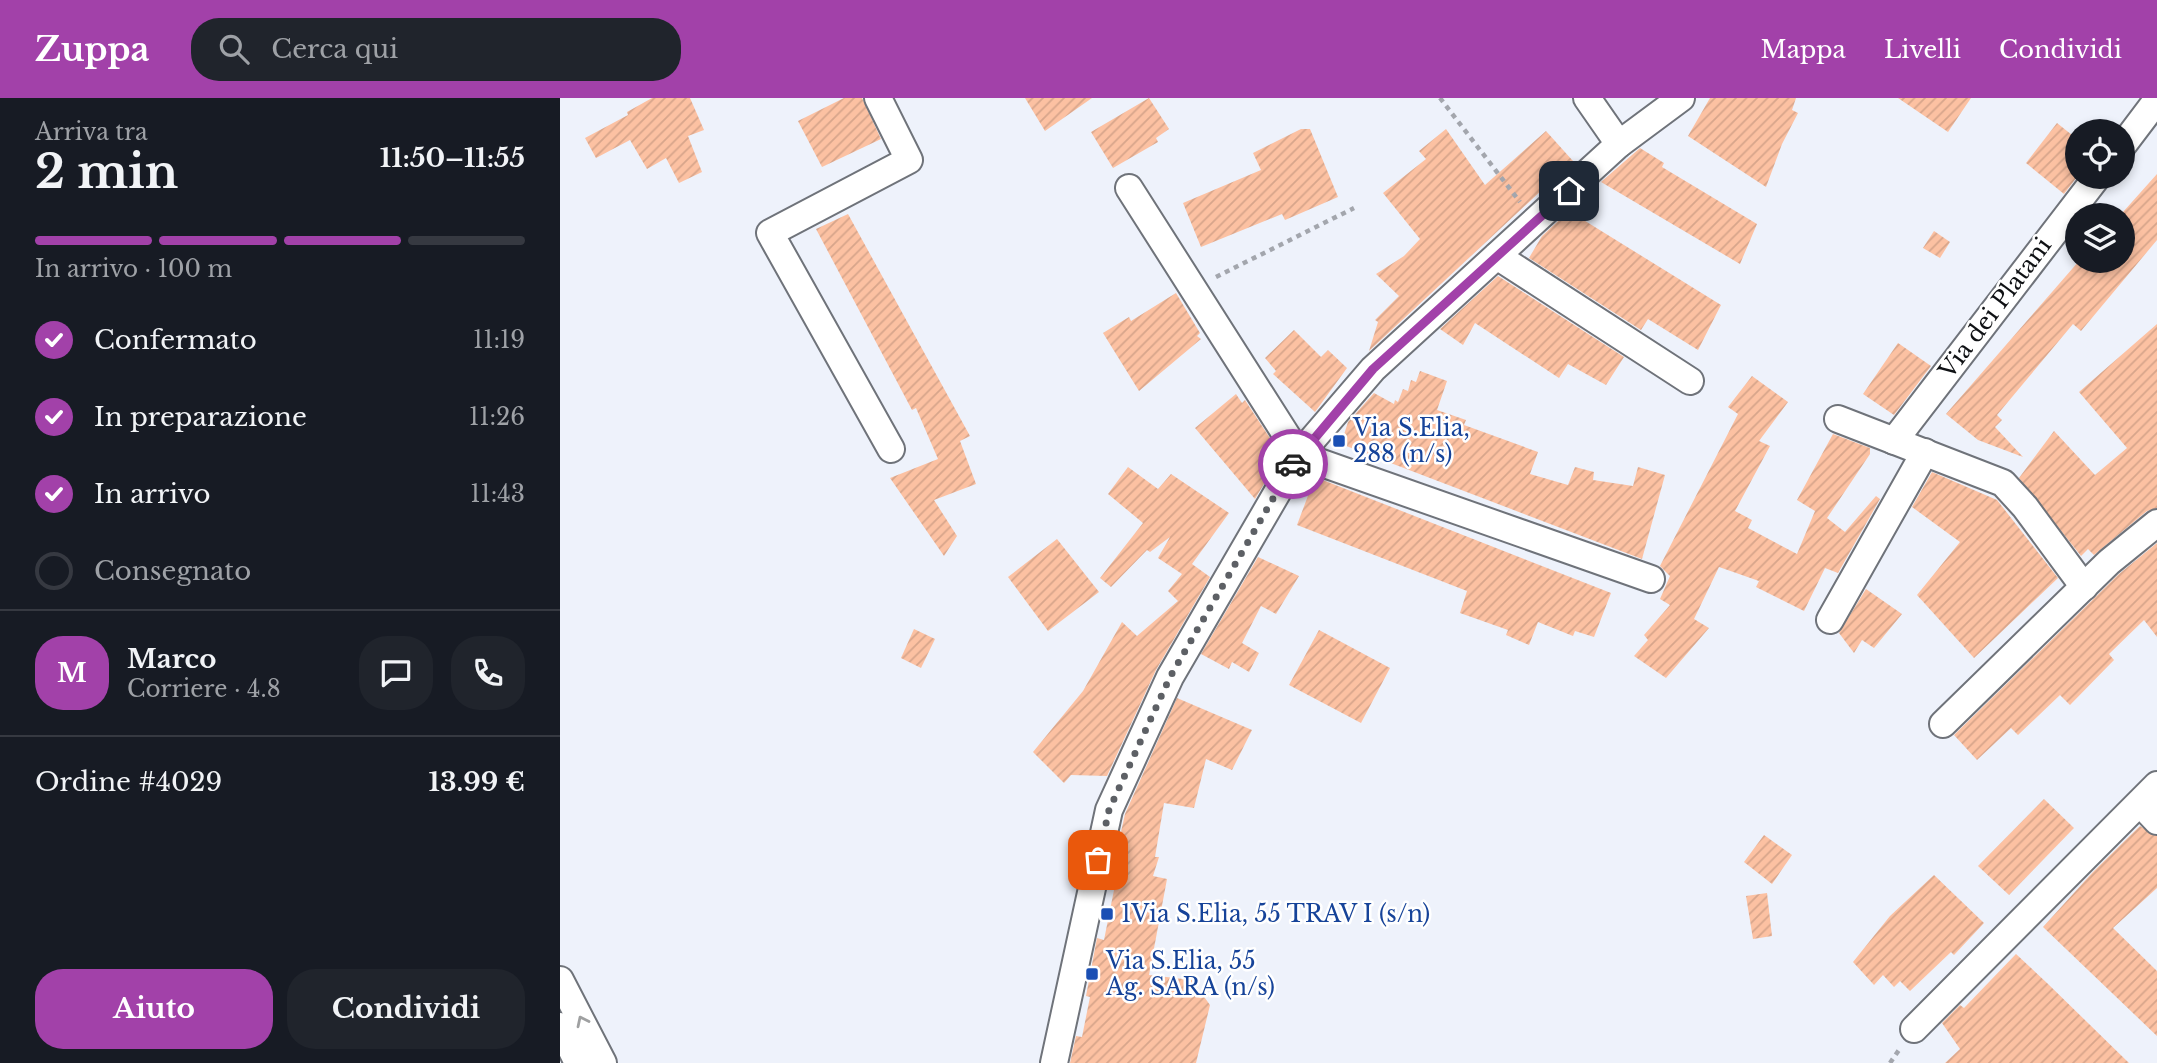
<!DOCTYPE html>
<html lang="it">
<meta charset="utf-8">
<style>
body{margin:0;font-family:"Libre Baskerville",serif;background:#20242c;color:#f1f3f6;height:100vh;display:flex;flex-direction:column;font-size:26px;white-space:nowrap}
*{box-sizing:border-box;margin:0}
p{font-size:23px;color:#9ea1a6}
.icon{flex:none;width:38px;height:38px;fill:none;stroke:currentColor;stroke-width:2;stroke-linecap:round;stroke-linejoin:round}
.map{position:relative;flex:1;overflow:hidden}
.details{display:flex;flex-direction:column;background:#171b24;width:560px}
.details>*{flex:none}
.controls{position:absolute;left:1505px;top:21px;display:grid;gap:14px}
.controls a{display:grid;place-items:center;width:70px;height:70px;border-radius:50%;background:#171b24;box-shadow:0 4px 10px #0003;font-size:35px}
.pin{position:absolute;display:grid;place-items:center;width:60px;height:60px;color:#fff;margin:-30px;border-radius:14px;box-shadow:0 4px 10px #0006}
.courier{position:absolute;display:grid;place-items:center;width:70px;height:70px;margin:-35px;border:5px solid #a241a9;border-radius:50%;background:#fff;color:#222;box-shadow:0 2px 9px #0007}
.overview em{font-style:normal;font-weight:800}
.overview div{display:flex;flex-direction:column-reverse}
.overview{display:flex;align-items:center;justify-content:space-between;height:119px;padding:0 35px}
h1{font-size:46px;font-weight:800;line-height:52px}
.bar{display:grid;grid-template-columns:repeat(4,1fr);gap:10px 7px;align-content:center;height:84px;padding:0 35px}
.bar i{height:9px;border-radius:5px;background:#363941}
.bar .current{background:#a241a9}
.bar p{grid-column:span 4}
.line{display:flex;align-items:center;gap:18px;padding:0 35px;border-top:2px solid #363941}
.line div{flex:1}
.round{display:grid;place-items:center;flex:none;width:74px;height:74px;border-radius:28px;background:#20242c}
ol{padding:0 35px;list-style:none}
li{display:flex;align-items:center;gap:21px;height:77px}
li p{margin-inline-start:auto}
li .icon{padding:7px;border-radius:50%;background:#a241a9;color:#fff;stroke-width:4}
li:last-child{color:#9ea1a6}
li i{width:38px;height:38px;border:4px solid #363941;border-radius:50%}
.primary-button{display:flex;gap:14px;margin-top:auto;padding:14px 35px}
.primary-button a{flex:1;height:80px;border-radius:28px;background:#a241a9;color:#fff;font-size:28px;font-weight:800;line-height:80px;text-align:center}
.primary-button a+a{background:#20242c;color:#f1f3f6}
header{display:flex;align-items:center;gap:42px;box-sizing:border-box;height:98px;padding:0 35px;background:#a241a9;color:#fff}
header strong{font-size:33px}
nav{display:flex;gap:38px;margin-inline-start:auto;font-size:24px}
.search{width:490px;height:63px;background:#20242c;display:flex;align-items:center;gap:18px;box-sizing:border-box;padding:0 24px;border-radius:28px;color:#9ea1a6;font-size:26px}
main{display:flex;flex:1;min-height:0}
.map>svg:first-child{display:block}
.building{fill:url(#building-hatch)}
.lines{fill:none;stroke-linecap:round;stroke-linejoin:round}
.minor-casing{stroke:#6f737a;stroke-width:30}
.path{stroke:#a3a6ad;stroke-width:4.5;stroke-dasharray:5 5;stroke-linecap:butt}
.minor{stroke:#fff;stroke-width:26}
.oneway{stroke:#9fa0a1}
.done{stroke:#5d6065;stroke-width:7;stroke-dasharray:0 12.6}
.route{stroke:#a241a9;stroke-width:9}
.transit-dot{fill:#1a4fb4;stroke:#fff;stroke-width:2.5}
.labels{text-anchor:middle;dominant-baseline:central;stroke-width:5;stroke-linejoin:round;paint-order:stroke}
.street-label{font-size:23px;fill:#0f1114;stroke:#fff}
.transit-label{font-size:23px;fill:#164399;stroke:#fff;text-anchor:start}
</style>
<header>
<strong>Zuppa</strong>
<div class="search"><svg class="icon" aria-label="search" viewBox="0 0 24 24"><circle cx="10" cy="10" r="6"/><path d="M15 15l6 6"/></svg>Cerca qui</div>
<nav><a>Mappa</a><a>Livelli</a><a>Condividi</a></nav>
</header>
<main>
<section class="details">
<div class="overview"><div><h1>2 min</h1><p>Arriva tra</p></div><em>11:50–11:55</em></div>
<div class="bar"><i class="current"></i><i class="current"></i><i class="current"></i><i></i><p>In arrivo · 100 m</p></div>
<ol>
<li><svg class="icon" aria-label="check" viewBox="0 0 24 24"><path d="M5 12l5 5 9-10"/></svg>Confermato<p>11:19</p></li>
<li><svg class="icon" aria-label="check" viewBox="0 0 24 24"><path d="M5 12l5 5 9-10"/></svg>In preparazione<p>11:26</p></li>
<li><svg class="icon" aria-label="check" viewBox="0 0 24 24"><path d="M5 12l5 5 9-10"/></svg>In arrivo<p>11:43</p></li>
<li><i></i>Consegnato</li>
</ol>
<div class="line" style="height:126px"><b class="round" style="background:#a241a9;color:#fff">M</b><div><b>Marco</b><p>Corriere · 4.8</p></div><a class="round"><svg class="icon" aria-label="chat" viewBox="0 0 24 24"><path d="M4 5h16v11H9l-5 4z"/></svg></a><a class="round"><svg class="icon" aria-label="phone" viewBox="0 0 24 24"><path d="M5 4h4l2 5-3 2q2 4 5 5l2-3 5 2v4C11 20 4 13 5 4z"/></svg></a></div>
<div class="line" style="height:91px"><div>Ordine #4029</div><b>13.99 €</b></div>
<div class="primary-button"><a>Aiuto</a><a>Condividi</a></div>
</section>
<div class="map">
<svg width="1597" height="965" viewBox="0 0 1597 965">
<defs>
<pattern id="building-hatch" width="6" height="6" patternUnits="userSpaceOnUse" patternTransform="scale(1.75)"><rect width="6" height="6" fill="#fcc1a2"/><path d="M-1 1l2-2M0 6l6-6M5 7l2-2" fill="none" stroke="#d7a58b"/></pattern>
</defs>
<rect width="100%" height="100%" fill="#eef2fb"/>
<g class="building">
<polygon points="92,0 130,0 144,32 128,38 142,74 119,85 106,60 87,71 70,42 36,60 25,40 68,17 67,14"/>
<polygon points="284,0 302,0 321,41 262,69 238,23"/>
<polygon points="465,0 532,0 485,33"/>
<polygon points="589,0 609,31 596,40 598,44 553,70 531,34"/>
<polygon points="1150,0 1236,0 1232,12 1238,15 1222,46 1206,89 1128,38"/>
<polygon points="1338,0 1411,0 1388,34"/>
<polygon points="1497,25 1517,41 1517,79 1504,96 1466,65"/>
<polygon points="741,31 750,31 778,99 725,122 722,116 641,149 623,105 701,72 693,55"/>
<polygon points="886,31 925,87 986,33 1013,63 809,253 818,224 815,222 839,198 816,176 844,158 860,141 823,95 866,61 859,53"/>
<polygon points="1080,50 1104,65 1102,69 1197,126 1180,166 1041,84"/>
<polygon points="1597,76 1597,142 1521,233 1513,226 1437,317 1442,322 1435,329 1463,359 1418,342 1386,316 1519,163 1563,163 1563,114"/>
<polygon points="1009,113 1161,207 1138,252 1088,221 1081,232 969,160 982,138"/>
<polygon points="288,116 410,338 400,343 416,386 374,402 397,438 384,458 330,380 378,361 356,310 352,312 256,131"/>
<polygon points="1374,133 1390,144 1380,160 1363,150"/>
<polygon points="938,178 1064,259 1046,287 1008,266 999,280 915,225 903,247 880,231"/>
<polygon points="616,195 640,235 637,238 641,241 579,293 543,235 569,219 571,223"/>
<polygon points="1597,226 1597,410 1587,413 1534,457 1528,451 1521,458 1459,380 1494,333 1535,377 1567,350 1519,294"/>
<polygon points="734,232 761,259 768,252 787,270 755,314 713,276 716,273 705,260"/>
<polygon points="1338,245 1371,268 1334,317 1303,296"/>
<polygon points="860,273 887,283 877,312 906,322 904,327 978,354 970,376 1008,387 1015,369 1034,374 1033,382 1073,388 1078,369 1105,377 1082,461 781,346 788,324 814,295 834,306 835,302 838,304 843,291 848,293 851,282 856,284"/>
<polygon points="1192,278 1228,304 1199,343 1210,348 1175,413 1192,422 1188,430 1237,456 1255,413 1237,402 1273,336 1310,350 1310,356 1267,420 1285,434 1316,398 1320,401 1278,475 1265,470 1244,513 1196,489 1199,483 1159,469 1134,521 1149,530 1106,580 1074,558 1088,542 1084,537 1110,507 1100,501 1110,478 1100,468 1178,316 1168,309"/>
<polygon points="676,296 682,305 685,302 721,357 695,401 635,330"/>
<polygon points="568,369 598,391 611,376 669,415 632,466 650,479 596,572 547,678 511,677 504,685 473,654 523,593 562,524 577,538 618,503 608,493 622,476 598,460 610,439 590,454 587,452 551,489 540,480 583,425 548,396"/>
<polygon points="1372,374 1437,402 1498,480 1414,560 1357,497 1400,444 1352,409"/>
<polygon points="755,379 1051,495 1034,539 1015,533 1013,538 978,524 969,547 946,537 948,532 900,515 907,493 737,427"/>
<polygon points="497,441 539,494 488,533 448,479"/>
<polygon points="1597,445 1597,539 1584,522 1549,556 1554,562 1510,607 1500,597 1458,637 1451,630 1417,662 1394,637 1559,476"/>
<polygon points="698,459 739,478 716,516 701,508 682,545 699,555 689,574 672,564 669,571 641,556"/>
<polygon points="1306,491 1342,516 1314,550 1302,542 1294,555 1279,535"/>
<polygon points="354,531 375,541 361,570 341,560"/>
<polygon points="759,532 830,570 801,625 729,587"/>
<polygon points="617,600 692,632 672,672 646,661 634,710 604,705 595,759 599,759 593,778 607,781 589,877 632,882 650,907 636,965 510,965 516,938 522,939 530,899 526,898 537,840 544,842 560,762 555,761 565,716"/>
<polygon points="1484,701 1514,730 1449,797 1418,768"/>
<polygon points="1580,728 1597,738 1597,790 1553,830 1597,873 1597,938 1483,829 1533,774"/>
<polygon points="1204,737 1232,757 1212,786 1184,764"/>
<polygon points="1374,777 1424,825 1394,857 1391,854 1350,893 1340,883 1334,889 1323,877 1314,887 1293,864 1330,818"/>
<polygon points="1207,795 1212,838 1193,841 1186,798"/>
<polygon points="1456,856 1487,885 1569,965 1385,965 1400,951 1382,925 1400,907 1404,910"/>
</g>
<g class="lines">
<g class="minor-casing">
<g id="minor">
<polyline points="318,0 349,62 210,135 331,351"/>
<polyline points="1027,0 1059,46"/>
<polyline points="1563,47 1597,2"/>
<polyline points="569,90 739,357 1091,481"/>
<polyline points="937,158 1130,283"/>
<polyline points="1278,321 1443,385 1465,409 1524,489"/>
<polyline points="1334,343 1537,79"/>
<polyline points="1270,522 1365,354"/>
<polyline points="1383,626 1549,464 1597,425"/>
<polyline points="1580,705 1597,723"/>
<polyline points="0,882 43,965"/>
<polyline points="0,928 18,965"/>
<polyline points="1354,931 1597,687"/>
<polyline points="494,965 549,712 610,579 739,357 813,271 1059,46 1121,0"/>
</g>
</g>
<g class="path">
<polyline points="880,0 960,104"/>
<polyline points="656,179 794,110"/>
<polyline points="1330,965 1341,949"/>
</g>
<use href="#minor" class="minor"/>
</g>
<defs><path id="oneway-chevron" d="M-2-3.5L2.5 0L-2 3.5" fill="none" stroke-width="1.6" stroke-linecap="round" stroke-linejoin="round" transform="scale(1.75)"/></defs>
<use class="oneway" href="#oneway-chevron" transform="translate(22 923) rotate(-116)"/>
<g class="lines">
<polyline class="done" points="538,762 549,712 610,579 733,366"/>
<polyline class="route" points="733,366 813,271 1009,93"/>
</g>
<g class="transit-dot">
<rect x="772" y="336" width="14" height="14" rx="3.5"/>
<rect x="540" y="809" width="14" height="14" rx="3.5"/>
<rect x="525" y="869" width="14" height="14" rx="3.5"/>
</g>
<g class="labels">
<g class="street-label">
<text transform="translate(1435 210) rotate(-53)">Via dei Platani</text>
</g>
<g class="transit-label">
<text x="793" y="330">Via S.Elia,<tspan x="793" dy="26">288 (n/s)</tspan></text>
<text x="561" y="816">1Via S.Elia, 55 TRAV I (s/n)</text>
<text x="546" y="863">Via S.Elia, 55<tspan x="546" dy="26">Ag. SARA (n/s)</tspan></text>
</g>
</g>
</svg>
<div class="controls">
<a><svg class="icon" aria-label="locate" viewBox="0 0 24 24"><circle cx="12" cy="12" r="6"/><path d="M12 2v4M12 18v4M2 12h4M18 12h4"/></svg></a>
<a><svg class="icon" aria-label="layers" viewBox="0 0 24 24"><path d="M12 4l9 5-9 5-9-5zM3 14l9 5 9-5"/></svg></a>
</div>
<div class="pin" style="left:538px;top:762px;background:#ea580c"><svg class="icon" aria-label="bag" viewBox="0 0 24 24"><path d="M5 8h14l-1 12H6zM9 8a3 3 0 0 1 6 0"/></svg></div>
<div class="pin" style="left:1009px;top:93px;background:#1f2937"><svg class="icon" aria-label="home" viewBox="0 0 24 24"><path d="M3 11l9-7 9 7M6 9v11h12V9"/></svg></div>
<div class="courier" style="left:733px;top:366px"><svg class="icon" aria-label="car" viewBox="0 0 24 24"><path d="M5 17H2v-5l4-1 3-4h7l3 4 3 1v5h-3M9 17h6M6 11h13"/><circle cx="7" cy="17" r="2"/><circle cx="17" cy="17" r="2"/></svg></div>
</div>
</main>
